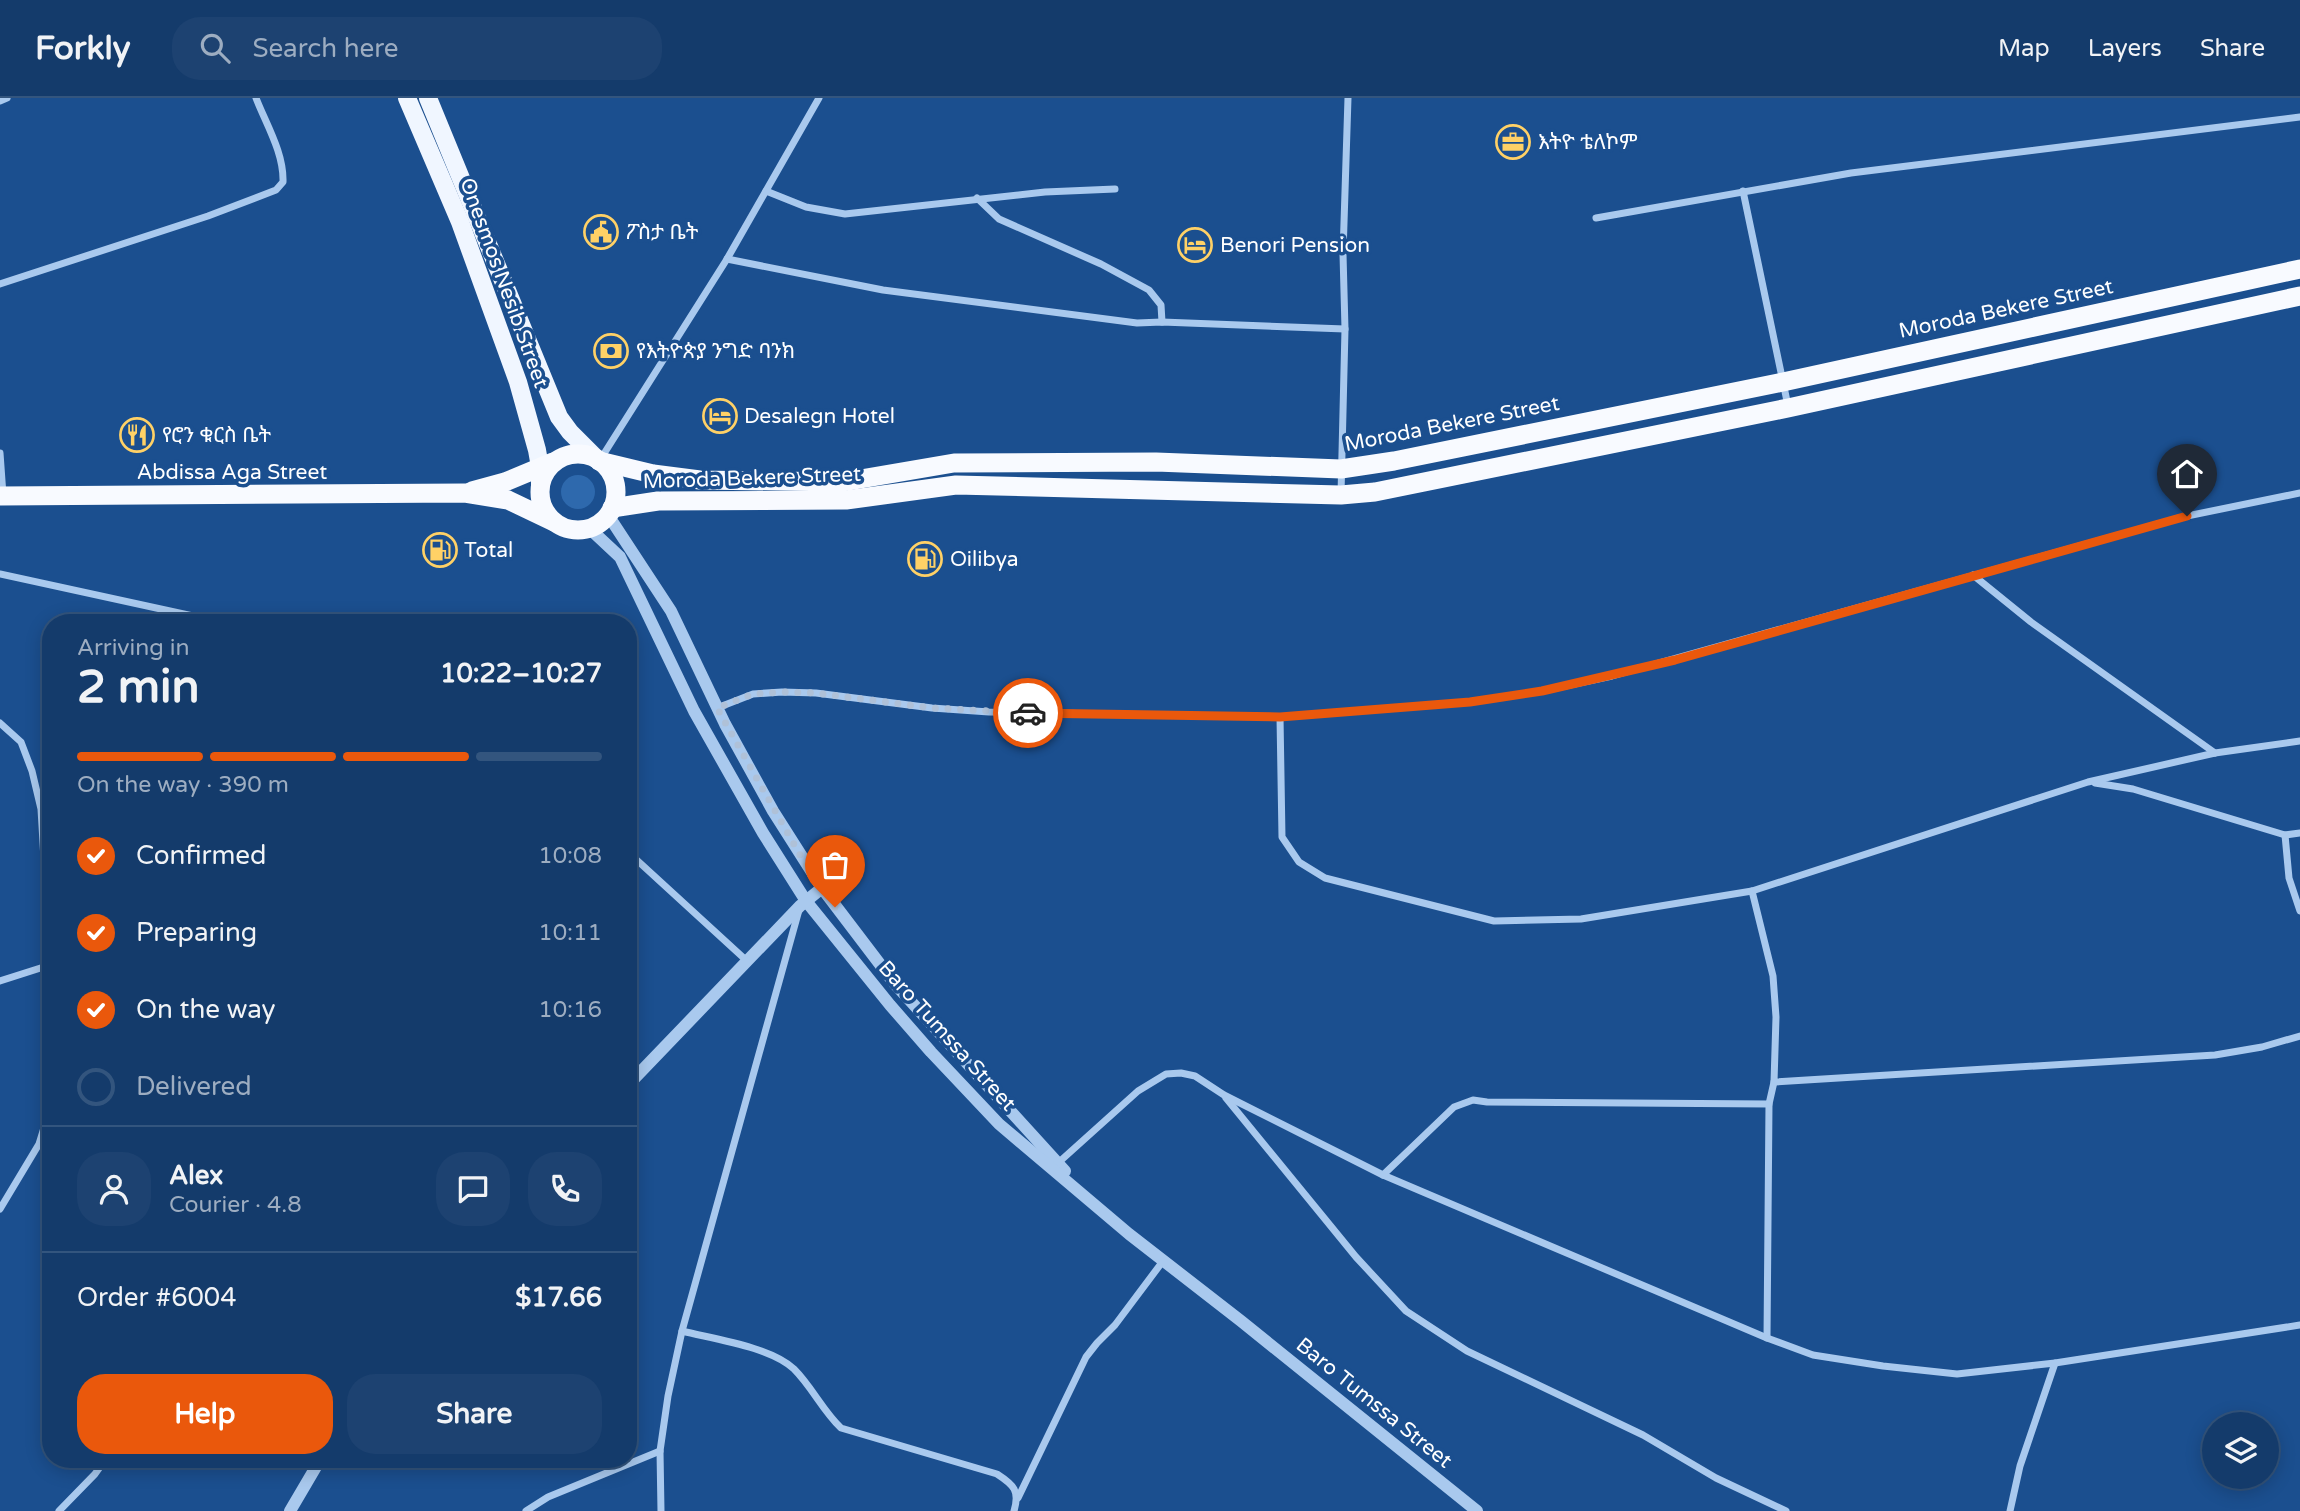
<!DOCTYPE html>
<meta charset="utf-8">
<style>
body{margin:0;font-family:"Varela Round","Noto Sans Ethiopic",sans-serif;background:#1d4271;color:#f1f3f6;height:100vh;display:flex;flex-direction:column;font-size:26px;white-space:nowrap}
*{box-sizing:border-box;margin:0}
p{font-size:23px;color:#9dadc1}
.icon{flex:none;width:38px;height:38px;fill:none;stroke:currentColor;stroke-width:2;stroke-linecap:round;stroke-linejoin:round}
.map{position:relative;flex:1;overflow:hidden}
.panel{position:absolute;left:42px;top:516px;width:595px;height:854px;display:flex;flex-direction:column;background:#143b6b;border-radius:28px;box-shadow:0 4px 18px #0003,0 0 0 2px #33557e}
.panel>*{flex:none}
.controls{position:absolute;left:2202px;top:1314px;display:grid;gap:14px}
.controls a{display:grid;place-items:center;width:77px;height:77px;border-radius:50%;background:#143b6b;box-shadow:0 4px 18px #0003,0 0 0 2px #33557e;font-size:35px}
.pin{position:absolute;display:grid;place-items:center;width:60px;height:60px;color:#fff;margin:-72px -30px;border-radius:50% 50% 50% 0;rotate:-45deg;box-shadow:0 0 7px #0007}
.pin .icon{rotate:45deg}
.courier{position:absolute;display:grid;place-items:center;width:70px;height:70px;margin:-35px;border:5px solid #ea580c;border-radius:50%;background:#fff;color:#222;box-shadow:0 2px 9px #0007}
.overview em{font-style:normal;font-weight:700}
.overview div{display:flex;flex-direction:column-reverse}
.overview{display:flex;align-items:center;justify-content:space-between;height:119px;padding:0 35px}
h1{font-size:46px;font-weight:700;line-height:52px}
.bar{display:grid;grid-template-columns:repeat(4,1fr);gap:10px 7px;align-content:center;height:84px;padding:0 35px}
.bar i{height:9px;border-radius:5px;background:#33557e}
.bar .current{background:#ea580c}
.bar p{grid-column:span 4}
.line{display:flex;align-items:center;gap:18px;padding:0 35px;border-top:2px solid #33557e}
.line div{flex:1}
.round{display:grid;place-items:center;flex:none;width:74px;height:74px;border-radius:28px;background:#1d4271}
ol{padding:0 35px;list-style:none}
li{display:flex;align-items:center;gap:21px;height:77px}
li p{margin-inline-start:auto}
li .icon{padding:7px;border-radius:50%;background:#ea580c;color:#fff;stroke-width:4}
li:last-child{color:#9dadc1}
li i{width:38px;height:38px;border:4px solid #33557e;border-radius:50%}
.button{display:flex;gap:14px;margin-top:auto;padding:14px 35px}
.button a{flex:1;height:80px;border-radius:28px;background:#ea580c;color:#fff;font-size:28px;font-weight:700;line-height:80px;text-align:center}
.button a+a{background:#1d4271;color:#f1f3f6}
header{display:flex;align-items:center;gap:42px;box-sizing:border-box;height:98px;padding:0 35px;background:#143b6b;border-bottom:2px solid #33557e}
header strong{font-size:33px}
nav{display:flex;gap:38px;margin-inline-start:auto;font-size:24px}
.search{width:490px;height:63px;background:#1d4271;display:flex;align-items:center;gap:18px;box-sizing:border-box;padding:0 24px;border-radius:28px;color:#9dadc1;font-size:26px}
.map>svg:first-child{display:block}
.green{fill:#2e69ad}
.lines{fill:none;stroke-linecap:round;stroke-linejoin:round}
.minor{stroke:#a9c9ee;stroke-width:7}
.tertiary{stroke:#a9c9ee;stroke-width:12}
.primary{stroke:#f0f6ff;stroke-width:18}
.trunk{stroke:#f8faff;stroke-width:19}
.done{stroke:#afc1d8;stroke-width:7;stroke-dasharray:0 12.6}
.route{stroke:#ea580c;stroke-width:9}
.labels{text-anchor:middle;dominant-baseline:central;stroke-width:7;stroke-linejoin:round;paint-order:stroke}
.poi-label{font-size:21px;fill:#fff;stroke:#1b4f8f;text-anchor:start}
.street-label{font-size:21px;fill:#fff;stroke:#1b4f8f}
</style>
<header>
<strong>Forkly</strong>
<div class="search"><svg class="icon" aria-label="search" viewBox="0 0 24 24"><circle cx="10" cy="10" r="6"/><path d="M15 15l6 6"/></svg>Search here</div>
<nav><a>Map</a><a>Layers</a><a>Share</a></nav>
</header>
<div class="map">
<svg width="2300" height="1413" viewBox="0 0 2300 1413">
<rect width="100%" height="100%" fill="#1b4f8f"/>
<circle class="green" cx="578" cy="394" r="17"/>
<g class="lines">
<g class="minor">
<polyline points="0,3 7,0"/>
<polyline points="766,93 806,109 845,116 1045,94 1115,91"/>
<polyline points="1743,93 1788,308"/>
<polyline points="977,100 999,121 1101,166 1149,192 1161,207 1162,224"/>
<polyline points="1596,120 1851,75 2300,19"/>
<polyline points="727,161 883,192 1137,225 1162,224 1345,231"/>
<path d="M0,186l208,-68 68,-26 7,-8c1,-29 -17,-58 -27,-84"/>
<polyline points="0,355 3,397"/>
<polyline points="600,362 727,161 819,0"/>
<polyline points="1341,396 1345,231 1343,156 1348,0"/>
<polyline points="0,476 225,525"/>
<polyline points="1973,477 2031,524 2215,655"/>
<polyline points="717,610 753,596 782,594 816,595 932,610 989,614 1280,619 1470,604 1542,593 1612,578 2187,418 2300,395"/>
<polyline points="1280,619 1282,739 1299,764 1325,780 1494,823 1581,821 1752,793 2088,684 2215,655 2300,643"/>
<polyline points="0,625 21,644 32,673 41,711 51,879"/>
<polyline points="2095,685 2133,691 2285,737 2300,735"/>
<polyline points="2285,737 2289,780 2300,813"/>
<polyline points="628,754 747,863"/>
<polyline points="1752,793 1773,878 1776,919 1774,984 1769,1006 1767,1240"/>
<polyline points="0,883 50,867"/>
<polyline points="1774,984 2215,957 2262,949 2300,938"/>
<polyline points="1226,1000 1356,1159 1406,1213 1467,1253 1643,1337 1716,1380 1786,1413"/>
<polyline points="1058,1065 1138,993 1166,976 1181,975 1195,978 1224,997 1383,1077 1767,1240 1813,1257 1883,1268 1957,1276 2055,1265 2300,1227"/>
<polyline points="1383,1077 1454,1009 1473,1002 1487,1004 1769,1006"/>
<polyline points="0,1111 39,1046 51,1007"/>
<path d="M682,1233c32,8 89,16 112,38 18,18 29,42 47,59l156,46c17,11 23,17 17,37"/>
<polyline points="1018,1400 1086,1259 1097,1245 1115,1227 1163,1163"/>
<polyline points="59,1413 95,1376 105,1362"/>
<polyline points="526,1413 548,1399 660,1353"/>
<polyline points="661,1413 660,1353 668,1298 682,1233 799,812"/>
<polyline points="2010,1413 2020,1368 2055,1265"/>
</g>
<g class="tertiary">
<polyline points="608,417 671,513 725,626 773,713 822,790 895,886 1065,1073"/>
<polyline points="589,430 620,459 694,613 763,735 806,803 890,907 931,954 999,1026 1129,1136 1241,1223 1477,1413"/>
<polyline points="628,987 800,808 822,790"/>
<polyline points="290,1413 320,1362"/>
</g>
<g class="primary">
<polyline points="407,0 460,124 518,284 537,352 540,369 540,391"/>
<polyline points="428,0 559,319 570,334 599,363"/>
</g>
<g class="trunk">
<circle cx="578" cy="394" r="38"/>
<polyline points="599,363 653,376 700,382 843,384 954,365 1156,364 1341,371 1394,363 1783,284 2300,171"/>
<polyline points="472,393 505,384 553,364"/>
<polyline points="0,398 465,395 508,402 554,424"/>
<polyline points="612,410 658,403 846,402 956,387 1341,397 1375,394 1788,310 2300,198"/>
</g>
</g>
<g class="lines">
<polyline class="done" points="835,809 804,764 717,610 753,596 782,594 816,595 932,610 1028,615"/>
<polyline class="route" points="1028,615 1280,619 1470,604 1542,593 1675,562 2187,418"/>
</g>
<defs>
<g id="office-ring" transform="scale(1.75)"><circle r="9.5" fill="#1b4f8f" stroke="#ffd166" stroke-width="1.5"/><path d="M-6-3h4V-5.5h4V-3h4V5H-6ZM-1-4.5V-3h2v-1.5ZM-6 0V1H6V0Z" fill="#ffd166"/></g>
<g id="civic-ring" transform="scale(1.75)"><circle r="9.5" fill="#1b4f8f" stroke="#ffd166" stroke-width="1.5"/><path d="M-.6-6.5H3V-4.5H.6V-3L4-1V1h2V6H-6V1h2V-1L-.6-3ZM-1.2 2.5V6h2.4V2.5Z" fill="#ffd166"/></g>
<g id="hotel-ring" transform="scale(1.75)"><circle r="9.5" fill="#1b4f8f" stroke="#ffd166" stroke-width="1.5"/><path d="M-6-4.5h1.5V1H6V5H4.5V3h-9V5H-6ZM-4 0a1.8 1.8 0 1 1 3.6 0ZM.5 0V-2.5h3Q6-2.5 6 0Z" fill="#ffd166"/></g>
<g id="bank-ring" transform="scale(1.75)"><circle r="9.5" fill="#1b4f8f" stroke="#ffd166" stroke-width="1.5"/><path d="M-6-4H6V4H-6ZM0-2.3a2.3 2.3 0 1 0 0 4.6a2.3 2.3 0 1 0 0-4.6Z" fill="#ffd166"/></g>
<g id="restaurant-ring" transform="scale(1.75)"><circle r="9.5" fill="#1b4f8f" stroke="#ffd166" stroke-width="1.5"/><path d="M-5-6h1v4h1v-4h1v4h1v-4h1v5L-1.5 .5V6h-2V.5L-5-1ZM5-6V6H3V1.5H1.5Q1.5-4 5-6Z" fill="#ffd166"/></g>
<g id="fuel-ring" transform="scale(1.75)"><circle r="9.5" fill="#1b4f8f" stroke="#ffd166" stroke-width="1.5"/><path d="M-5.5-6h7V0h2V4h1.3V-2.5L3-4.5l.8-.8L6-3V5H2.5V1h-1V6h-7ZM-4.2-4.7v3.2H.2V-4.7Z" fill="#ffd166"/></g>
</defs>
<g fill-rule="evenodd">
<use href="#office-ring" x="1513" y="44"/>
<use href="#civic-ring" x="601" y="134"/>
<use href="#hotel-ring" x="1195" y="147"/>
<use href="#bank-ring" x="611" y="253"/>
<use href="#hotel-ring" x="720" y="318"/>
<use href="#restaurant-ring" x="137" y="337"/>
<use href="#fuel-ring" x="440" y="452"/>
<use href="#fuel-ring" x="925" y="461"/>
</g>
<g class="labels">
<g class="poi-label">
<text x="1538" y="44">እትዮ ቴለኮም</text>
<text x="626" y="134">ፖስታ ቤት</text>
<text x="1220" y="147">Benori Pension</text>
<text x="636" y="253">የእትዮጵያ ንግድ ባንክ</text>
<text x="744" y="318">Desalegn Hotel</text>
<text x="162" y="337">የሮን ቁርስ ቤት</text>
<text x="464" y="452">Total</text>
<text x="950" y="461">Oilibya</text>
</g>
<g class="street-label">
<text transform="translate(504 185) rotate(70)">Onesmos Nesib Street</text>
<text transform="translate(2006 211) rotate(-12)">Moroda Bekere Street</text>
<text transform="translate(1452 326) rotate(-11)">Moroda Bekere Street</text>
<text x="232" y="374">Abdissa Aga Street</text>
<text transform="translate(752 380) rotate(-2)">Moroda Bekere Street</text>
<text transform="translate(947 938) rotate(48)">Baro Tumssa Street</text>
<text transform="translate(1374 1305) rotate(39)">Baro Tumssa Street</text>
</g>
</g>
</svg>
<div class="controls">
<a><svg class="icon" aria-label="layers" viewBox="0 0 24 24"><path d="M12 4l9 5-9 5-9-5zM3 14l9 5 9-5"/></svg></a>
</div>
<div class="pin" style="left:835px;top:809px;background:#ea580c"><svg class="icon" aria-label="bag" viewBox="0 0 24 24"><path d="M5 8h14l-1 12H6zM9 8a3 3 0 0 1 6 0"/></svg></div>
<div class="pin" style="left:2187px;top:418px;background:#1f2937"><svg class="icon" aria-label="home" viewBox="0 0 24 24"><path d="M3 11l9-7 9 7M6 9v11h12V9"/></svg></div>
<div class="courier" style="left:1028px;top:615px"><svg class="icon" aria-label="car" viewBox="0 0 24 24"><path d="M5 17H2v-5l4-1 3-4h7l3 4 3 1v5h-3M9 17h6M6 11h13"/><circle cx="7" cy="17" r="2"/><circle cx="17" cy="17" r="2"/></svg></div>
<section class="panel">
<div class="overview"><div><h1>2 min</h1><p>Arriving in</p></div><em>10:22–10:27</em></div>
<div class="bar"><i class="current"></i><i class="current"></i><i class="current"></i><i></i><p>On the way · 390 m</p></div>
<ol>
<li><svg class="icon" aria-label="check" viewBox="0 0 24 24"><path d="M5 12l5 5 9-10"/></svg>Confirmed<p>10:08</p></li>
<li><svg class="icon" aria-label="check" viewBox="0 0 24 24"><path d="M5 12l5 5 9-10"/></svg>Preparing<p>10:11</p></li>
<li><svg class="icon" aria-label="check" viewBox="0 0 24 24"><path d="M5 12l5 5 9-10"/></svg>On the way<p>10:16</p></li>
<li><i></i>Delivered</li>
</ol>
<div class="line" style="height:126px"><a class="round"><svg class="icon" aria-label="person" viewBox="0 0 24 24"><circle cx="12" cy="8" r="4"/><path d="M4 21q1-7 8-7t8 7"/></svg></a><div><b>Alex</b><p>Courier · 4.8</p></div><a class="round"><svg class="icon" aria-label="chat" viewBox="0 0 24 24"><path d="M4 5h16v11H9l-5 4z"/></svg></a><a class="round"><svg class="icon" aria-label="phone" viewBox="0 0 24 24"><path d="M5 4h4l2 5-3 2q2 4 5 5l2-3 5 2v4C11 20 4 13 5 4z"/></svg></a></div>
<div class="line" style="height:91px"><div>Order #6004</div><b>$17.66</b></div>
<div class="button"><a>Help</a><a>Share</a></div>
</section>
</div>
